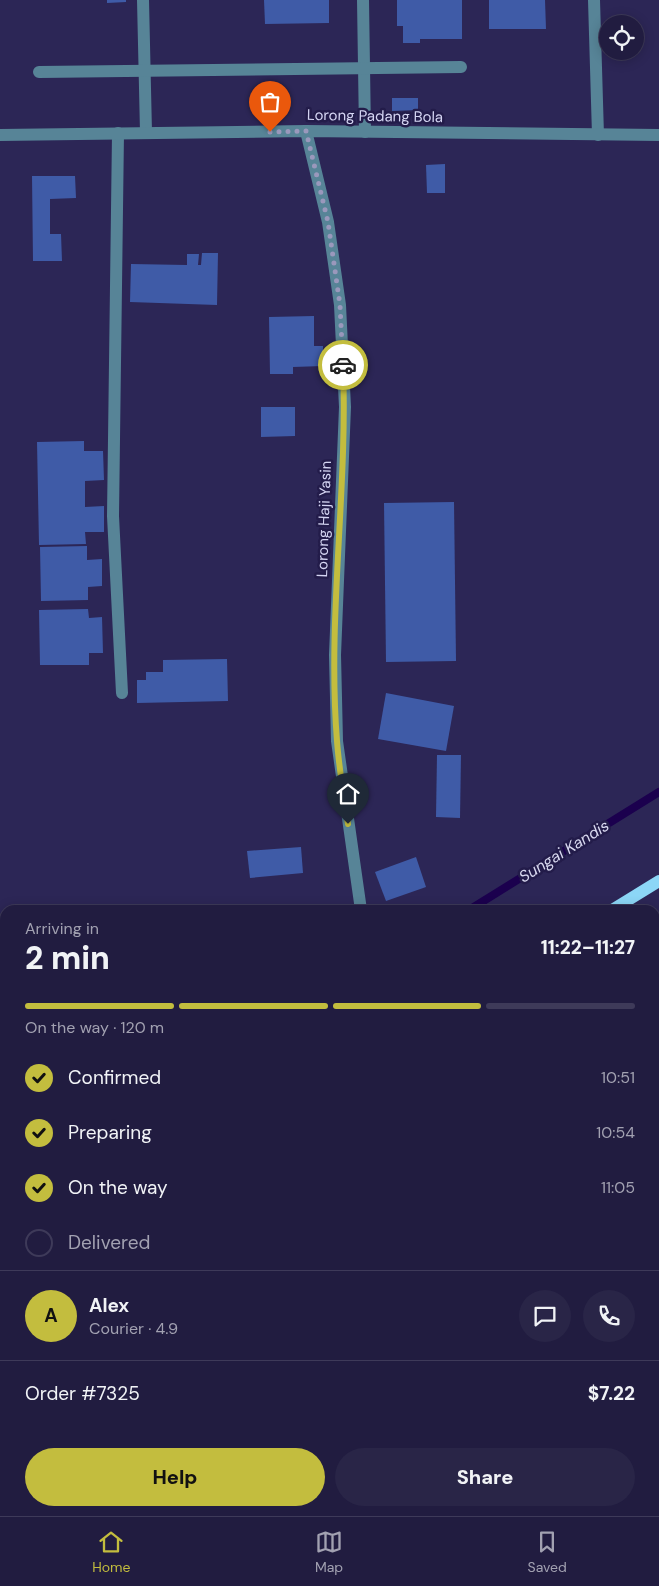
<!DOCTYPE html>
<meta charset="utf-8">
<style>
body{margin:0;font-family:"DM Sans",sans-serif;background:#292547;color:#f1f3f6;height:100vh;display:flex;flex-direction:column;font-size:19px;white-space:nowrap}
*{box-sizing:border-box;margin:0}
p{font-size:16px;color:#a2a1b1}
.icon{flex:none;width:28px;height:28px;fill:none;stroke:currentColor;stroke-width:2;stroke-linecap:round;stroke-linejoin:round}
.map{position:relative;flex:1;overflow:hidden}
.sheet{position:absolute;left:0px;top:905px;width:660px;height:611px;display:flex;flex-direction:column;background:#211c40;border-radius:15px 15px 0 0;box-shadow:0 2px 12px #0003,0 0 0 1px #3e3a59}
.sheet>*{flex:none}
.controls{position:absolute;left:599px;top:15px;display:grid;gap:10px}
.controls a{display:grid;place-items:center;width:45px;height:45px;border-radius:50%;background:#211c40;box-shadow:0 2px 12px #0003,0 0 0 1px #3e3a59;font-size:25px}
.pin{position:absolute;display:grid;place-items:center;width:42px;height:42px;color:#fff;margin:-51px -21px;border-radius:50% 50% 50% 0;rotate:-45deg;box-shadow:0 0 5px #0007}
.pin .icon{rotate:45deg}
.courier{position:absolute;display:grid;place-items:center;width:50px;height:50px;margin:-25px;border:4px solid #c3bd3e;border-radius:50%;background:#fff;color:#222;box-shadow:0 1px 6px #0007}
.overview em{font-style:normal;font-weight:800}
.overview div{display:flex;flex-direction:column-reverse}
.overview{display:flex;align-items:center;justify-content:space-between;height:85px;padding:0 25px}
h1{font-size:32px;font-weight:800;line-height:38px}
.bar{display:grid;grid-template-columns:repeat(4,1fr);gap:8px 5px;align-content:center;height:60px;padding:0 25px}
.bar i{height:6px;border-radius:4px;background:#3e3a59}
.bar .current{background:#c3bd3e}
.bar p{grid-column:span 4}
.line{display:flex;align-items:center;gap:12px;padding:0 25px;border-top:1px solid #3e3a59}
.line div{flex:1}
.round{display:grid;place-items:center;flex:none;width:52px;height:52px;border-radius:26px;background:#292547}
ol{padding:0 25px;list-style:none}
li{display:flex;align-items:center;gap:15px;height:55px}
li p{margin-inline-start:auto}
li .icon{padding:5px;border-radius:50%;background:#c3bd3e;color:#111;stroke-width:4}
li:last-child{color:#a2a1b1}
li i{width:28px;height:28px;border:2px solid #3e3a59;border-radius:50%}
.primary-button{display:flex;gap:10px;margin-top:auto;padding:10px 25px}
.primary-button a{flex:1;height:58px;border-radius:30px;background:#c3bd3e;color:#111;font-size:20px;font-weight:800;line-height:58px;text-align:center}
.primary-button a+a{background:#292547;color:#f1f3f6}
.dock{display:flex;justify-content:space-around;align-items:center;height:70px;border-top:1px solid #3e3a59;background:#211c40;font-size:14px;color:#a2a1b1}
.dock a{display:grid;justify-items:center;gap:2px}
.dock .current{color:#c3bd3e}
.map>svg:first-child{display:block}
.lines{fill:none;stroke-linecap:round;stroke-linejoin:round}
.stream{stroke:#1b004e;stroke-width:8}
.building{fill:#3f5ba7}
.minor{stroke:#578497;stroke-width:12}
.major{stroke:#8cd6f6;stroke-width:12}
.done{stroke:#9a98bc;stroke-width:5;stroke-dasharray:0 9}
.route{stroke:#c3bd3e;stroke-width:6}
.labels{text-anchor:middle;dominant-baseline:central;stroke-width:5;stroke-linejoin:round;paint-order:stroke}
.street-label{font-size:15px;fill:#d5d5f3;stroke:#231c4a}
.water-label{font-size:16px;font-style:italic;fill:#d8d8ef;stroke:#231c4a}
</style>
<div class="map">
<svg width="659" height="1516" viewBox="0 0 659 1516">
<rect width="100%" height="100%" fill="#2c2656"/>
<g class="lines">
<g class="stream">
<polyline points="469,910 659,792"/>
<polyline points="0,1166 5,1163"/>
</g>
</g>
<g class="building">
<polygon points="107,0 126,0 126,2 107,3"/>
<polygon points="264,0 329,0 329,23 265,24"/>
<polygon points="397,0 462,0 462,39 420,39 420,43 403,43 403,26 397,26"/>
<polygon points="489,0 545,0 546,29 489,29"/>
<polygon points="392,98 418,98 418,110 392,111"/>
<polygon points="445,164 445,193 427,193 426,165"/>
<polygon points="32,176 75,176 76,198 50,199 50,234 61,234 62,261 33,261"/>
<polygon points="202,253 218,253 217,305 130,302 131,264 187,265 187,254 199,254 198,265 201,265"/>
<polygon points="314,316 314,346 323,346 323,366 293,367 293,374 270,374 269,317"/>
<polygon points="261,407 295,407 295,436 261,437"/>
<polygon points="84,441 84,451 103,451 104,480 85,481 85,507 104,506 104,532 85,532 86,544 39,545 37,442"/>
<polygon points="454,502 456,661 386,662 384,503"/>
<polygon points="87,546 87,560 102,559 102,586 88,587 88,600 41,601 40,547"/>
<polygon points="88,609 89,618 102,617 103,653 89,653 89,665 40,665 39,610"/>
<polygon points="227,659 228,701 137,703 137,680 146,680 146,672 163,672 163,660"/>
<polygon points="386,693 454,706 446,751 378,739"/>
<polygon points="437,755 461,755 460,818 436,817"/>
<polygon points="301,847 303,873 250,878 247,851"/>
<polygon points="416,857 426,887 386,901 375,872"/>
<polygon points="659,933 659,969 655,971 655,935"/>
<polygon points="0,980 5,980 5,1054 0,1055"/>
<polygon points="659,1031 659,1108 655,1101 655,1033"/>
<polygon points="5,1060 5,1146 0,1147 0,1061"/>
<polygon points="5,1495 5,1511 57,1511 48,1516 2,1516 0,1497"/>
<polygon points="117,1511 159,1511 162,1516 109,1516"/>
<polygon points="169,1511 211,1511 203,1516 172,1516"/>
<polygon points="215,1511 241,1511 244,1516 207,1516"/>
<polygon points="376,1511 402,1511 391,1516 378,1516"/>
<polygon points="423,1511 437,1511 425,1516"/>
<polygon points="441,1511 480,1511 469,1516 443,1516"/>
</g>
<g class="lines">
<g class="minor">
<polyline points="143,0 146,132"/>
<polyline points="363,0 365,132"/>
<polyline points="594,0 598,135"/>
<polyline points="39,72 461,67"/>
<polyline points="306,131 328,222 340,305 345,407 335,655 337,741 361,910"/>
<polyline points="118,133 113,516 122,693"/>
<polyline points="0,135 306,131 659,135"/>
<polyline points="655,1331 659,1336"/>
<polyline points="0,1379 5,1387"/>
<polyline points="79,1511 82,1516"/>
<polyline points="251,1511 254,1516"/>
<polyline points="409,1511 411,1516"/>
<polyline points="624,1511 626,1516"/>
</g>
<g class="major">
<polyline points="612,910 659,881"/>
<polyline points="0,1242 5,1239"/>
<polyline points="0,1292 5,1289"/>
</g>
</g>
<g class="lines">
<polyline class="done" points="270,132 306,131 328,222 340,305 343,365"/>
<path class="route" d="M343,365c5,125 -16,251 -6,376 2,28 7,56 11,83"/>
</g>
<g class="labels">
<g class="street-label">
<text transform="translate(375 116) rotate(1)">Lorong Padang Bola</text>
<text transform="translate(324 519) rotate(-88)">Lorong Haji Yasin</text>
</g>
<g class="water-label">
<text transform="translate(564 851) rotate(-32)">Sungai Kandis</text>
</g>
</g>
</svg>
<div class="controls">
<a><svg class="icon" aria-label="locate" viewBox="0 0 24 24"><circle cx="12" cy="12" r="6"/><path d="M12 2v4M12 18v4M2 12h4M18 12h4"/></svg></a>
</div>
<div class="pin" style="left:270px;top:132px;background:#ea580c"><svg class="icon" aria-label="bag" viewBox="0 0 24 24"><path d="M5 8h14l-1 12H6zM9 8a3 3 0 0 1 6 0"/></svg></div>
<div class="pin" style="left:348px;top:824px;background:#1f2937"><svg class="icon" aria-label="home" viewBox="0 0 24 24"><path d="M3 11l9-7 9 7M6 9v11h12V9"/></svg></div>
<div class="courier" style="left:343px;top:365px"><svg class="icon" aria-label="car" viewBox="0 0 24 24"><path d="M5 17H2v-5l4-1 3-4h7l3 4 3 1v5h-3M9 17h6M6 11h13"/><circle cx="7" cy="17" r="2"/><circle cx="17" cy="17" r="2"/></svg></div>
<section class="sheet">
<div class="overview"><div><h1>2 min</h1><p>Arriving in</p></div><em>11:22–11:27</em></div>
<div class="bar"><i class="current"></i><i class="current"></i><i class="current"></i><i></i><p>On the way · 120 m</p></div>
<ol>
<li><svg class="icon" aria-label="check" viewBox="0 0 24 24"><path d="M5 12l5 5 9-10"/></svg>Confirmed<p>10:51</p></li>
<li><svg class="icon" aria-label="check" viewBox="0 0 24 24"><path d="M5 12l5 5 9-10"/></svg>Preparing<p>10:54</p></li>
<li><svg class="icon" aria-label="check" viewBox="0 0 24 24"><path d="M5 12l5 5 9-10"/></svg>On the way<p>11:05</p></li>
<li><i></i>Delivered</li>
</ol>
<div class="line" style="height:90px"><b class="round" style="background:#c3bd3e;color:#111">A</b><div><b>Alex</b><p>Courier · 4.9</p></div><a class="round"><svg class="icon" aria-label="chat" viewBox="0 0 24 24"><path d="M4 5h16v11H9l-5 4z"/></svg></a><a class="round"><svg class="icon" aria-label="phone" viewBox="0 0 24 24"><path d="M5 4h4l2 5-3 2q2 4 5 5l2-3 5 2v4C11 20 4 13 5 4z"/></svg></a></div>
<div class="line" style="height:65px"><div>Order #7325</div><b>$7.22</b></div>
<div class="primary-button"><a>Help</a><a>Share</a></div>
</section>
</div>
<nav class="dock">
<a class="current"><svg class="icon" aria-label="home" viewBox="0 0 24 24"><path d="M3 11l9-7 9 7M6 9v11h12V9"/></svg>Home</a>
<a><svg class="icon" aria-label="map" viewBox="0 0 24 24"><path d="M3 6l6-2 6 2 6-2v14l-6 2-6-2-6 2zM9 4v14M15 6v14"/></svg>Map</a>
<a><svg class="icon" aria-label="saved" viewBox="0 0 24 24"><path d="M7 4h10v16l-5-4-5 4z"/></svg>Saved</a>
</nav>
